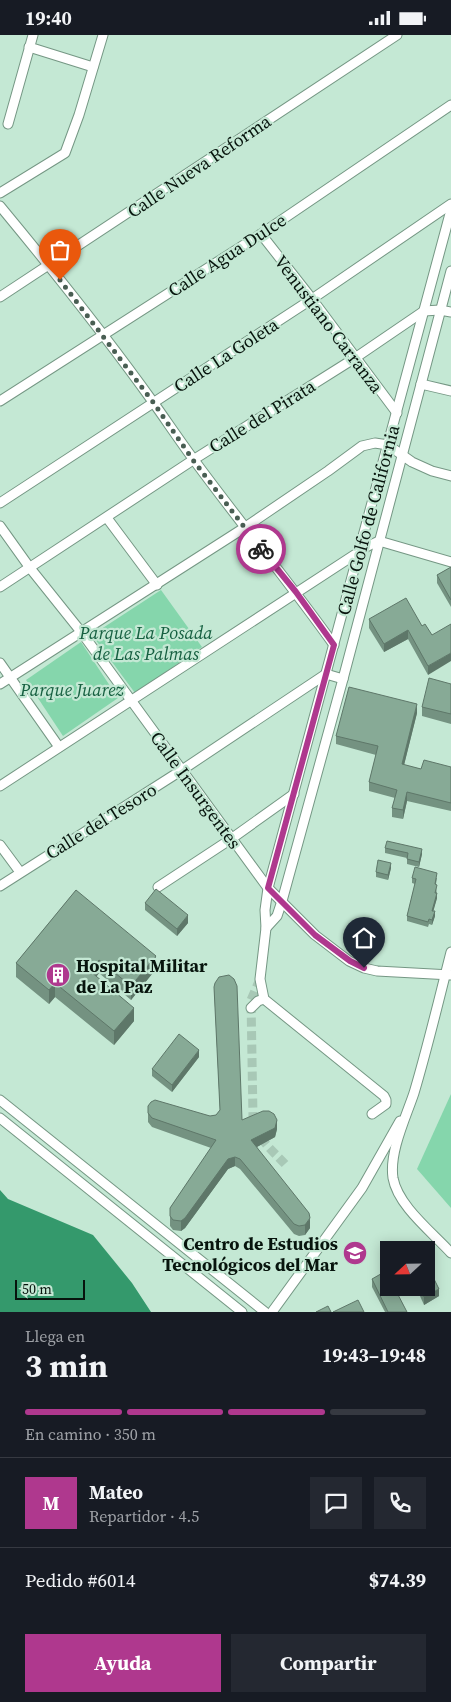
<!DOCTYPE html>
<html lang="es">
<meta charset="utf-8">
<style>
body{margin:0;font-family:"Source Serif 4",serif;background:#242831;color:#f1f3f6;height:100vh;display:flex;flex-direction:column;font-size:19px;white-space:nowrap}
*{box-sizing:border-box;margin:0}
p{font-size:16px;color:#9ea1a6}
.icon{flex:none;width:28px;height:28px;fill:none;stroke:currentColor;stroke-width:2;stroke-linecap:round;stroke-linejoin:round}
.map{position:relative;height:1277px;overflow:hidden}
.side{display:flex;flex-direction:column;background:#171b24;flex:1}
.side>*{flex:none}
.needle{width:32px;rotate:248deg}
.controls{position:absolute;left:380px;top:1206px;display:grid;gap:10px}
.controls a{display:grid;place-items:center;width:55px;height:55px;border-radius:0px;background:#171b24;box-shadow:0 2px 12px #0003;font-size:25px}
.scale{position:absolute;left:15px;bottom:12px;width:70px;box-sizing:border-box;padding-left:5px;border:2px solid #07140d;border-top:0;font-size:14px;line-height:18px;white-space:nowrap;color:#07140d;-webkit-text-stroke:4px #c4e8d4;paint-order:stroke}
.pin{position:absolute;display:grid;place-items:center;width:42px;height:42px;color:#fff;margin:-51px -21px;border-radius:50% 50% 50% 0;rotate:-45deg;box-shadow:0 0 5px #0007}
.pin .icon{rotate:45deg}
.courier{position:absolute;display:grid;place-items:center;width:50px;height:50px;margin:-25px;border:4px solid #af388e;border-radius:50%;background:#fff;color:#222;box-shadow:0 1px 6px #0007}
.overview em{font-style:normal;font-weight:700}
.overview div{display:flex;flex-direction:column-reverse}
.overview{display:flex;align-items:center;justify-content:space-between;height:85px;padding:0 25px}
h1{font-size:32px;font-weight:700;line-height:38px}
.bar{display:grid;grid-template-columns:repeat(4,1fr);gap:8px 5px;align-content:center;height:60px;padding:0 25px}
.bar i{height:6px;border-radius:4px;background:#363941}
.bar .on{background:#af388e}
.bar p{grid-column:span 4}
.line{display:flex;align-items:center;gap:12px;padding:0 25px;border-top:1px solid #363941}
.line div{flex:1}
.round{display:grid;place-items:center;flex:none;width:52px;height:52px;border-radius:0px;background:#242831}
.action{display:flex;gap:10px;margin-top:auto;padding:10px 25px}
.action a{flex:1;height:58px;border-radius:0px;background:#af388e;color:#fff;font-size:20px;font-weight:700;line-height:58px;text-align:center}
.action a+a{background:#242831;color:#f1f3f6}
.status{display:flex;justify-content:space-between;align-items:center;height:35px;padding:0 25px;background:#171b24;direction:ltr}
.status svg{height:14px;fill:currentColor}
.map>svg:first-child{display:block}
.green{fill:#85d6ac}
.water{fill:#34996c}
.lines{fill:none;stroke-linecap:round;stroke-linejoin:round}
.minor-tunnel{stroke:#a8c8b6;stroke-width:9;stroke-dasharray:9 4.5;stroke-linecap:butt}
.minor-casing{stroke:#759784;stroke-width:11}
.minor{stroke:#fff;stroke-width:9}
.wall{fill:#749281}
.shaded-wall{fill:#5e7769}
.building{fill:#87aa96;stroke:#5e7769}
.done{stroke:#495e53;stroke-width:5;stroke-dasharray:0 9}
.route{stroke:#af388e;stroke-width:6}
.labels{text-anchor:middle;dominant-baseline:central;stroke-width:4.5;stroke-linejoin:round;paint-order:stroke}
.street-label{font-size:18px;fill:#07140d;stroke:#c4e8d4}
.park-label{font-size:18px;font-style:italic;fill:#166041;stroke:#c4e8d4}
.poi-label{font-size:18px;font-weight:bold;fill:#07140d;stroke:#c4e8d4;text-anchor:start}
</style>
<div class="status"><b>19:40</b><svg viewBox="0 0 49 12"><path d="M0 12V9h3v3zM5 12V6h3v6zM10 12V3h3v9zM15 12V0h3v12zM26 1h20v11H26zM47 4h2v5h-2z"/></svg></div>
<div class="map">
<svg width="451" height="1277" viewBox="0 0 451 1277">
<rect width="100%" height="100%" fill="#c4e8d4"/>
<g class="green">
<polygon points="161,555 202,612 135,658 92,600"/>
<polygon points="81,607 118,663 63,701 26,645"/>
<polygon points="451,1059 451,1173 417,1134"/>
</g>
<polygon class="water" points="0,1155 8,1164 93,1200 132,1248 151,1277 0,1277"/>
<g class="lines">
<path class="minor-tunnel" d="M260,944l-9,21 2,117c5,23 17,31 32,47"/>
<g class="minor-casing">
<g id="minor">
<polyline points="29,12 93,32"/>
<polyline points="8,89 33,0"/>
<polyline points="0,158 65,118 79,80 103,0"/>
<path d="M0,171c53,64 105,129 153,196 15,21 29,42 44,62 45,61 93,119 137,181"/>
<polyline points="261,199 312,264 397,378"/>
<polyline points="0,262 397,0"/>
<polyline points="421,349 451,356"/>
<polyline points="0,366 261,199 451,70"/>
<polyline points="0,468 312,264 451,169"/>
<polyline points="107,483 157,550"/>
<polyline points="0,491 30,533 82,598 268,853 315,900 349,926 364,933 377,936 451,940"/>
<polyline points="0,552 193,425 355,323 424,276 440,275 451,277"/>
<polyline points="0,628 59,712"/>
<polyline points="0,649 244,493 328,436 362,411 375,408 388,410 412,427 432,436 451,441"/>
<polyline points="0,751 368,511 379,506 451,527"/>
<polyline points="0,810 20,837"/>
<polyline points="0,851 182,735 326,639 343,644"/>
<polyline points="158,852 231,804 294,759"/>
<polyline points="266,893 277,881 282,866 343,644 451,236"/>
<path d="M451,917c-12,47 -23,94 -37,141 -8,24 -25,59 -21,85 5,28 39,54 58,75"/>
<polyline points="251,973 258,966 264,964"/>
<polyline points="0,1065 265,1277"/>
<polyline points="372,1079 386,1069 386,1065 384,1061 264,964 260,944 266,893 265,875 268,853 451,175"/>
<polyline points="0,1083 242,1277"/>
<polyline points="272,1277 362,1153 400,1086"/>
</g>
</g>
<use href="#minor" class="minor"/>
</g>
<g class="wall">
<polygon points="451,532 451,572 437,548 437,540"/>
<polygon points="369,584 422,591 432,600 428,640 408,604 384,617 369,593"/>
<polygon points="451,649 451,689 422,681 422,672"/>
<polygon points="417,678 404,730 421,734 451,732 451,776 407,766 403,784 392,782 392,773 395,763 369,756 369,747 376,720 336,709 336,701"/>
<polygon points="385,813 422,819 419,832 407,829 407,823 385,818"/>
<polygon points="391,833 388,845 376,842 376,837"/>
<polygon points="412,843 437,843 436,849 437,863 433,876 435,881 432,890 429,889 428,892 407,886 407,881 415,849 412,848"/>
<polygon points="76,855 156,934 131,965 99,938 96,942 134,986 114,1010 55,962 49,969 16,942 16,928"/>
<polygon points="145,868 188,888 177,901 145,875"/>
<polygon points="214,952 242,1085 277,1094 275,1102 257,1112 310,1193 305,1200 299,1201 294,1199 240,1134 235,1131 228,1134 185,1193 181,1196 173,1195 170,1191 170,1173 211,1113 152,1092 148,1087 148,1071 210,1081 216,1080 220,1075"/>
<polygon points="199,1022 172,1057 152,1041 152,1034"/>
<polygon points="372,1244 407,1277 385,1277 372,1252"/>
<polygon points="416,1252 426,1252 439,1261 424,1270"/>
</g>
<g class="shaded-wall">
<polygon points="408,595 408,604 384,617 384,609"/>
<polygon points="451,618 451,626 428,640 428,631"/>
<polygon points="417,669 417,678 402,738 402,729"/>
<polygon points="407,757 407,766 403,784 403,775"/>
<polygon points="422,814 422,819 419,832 419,827"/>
<polygon points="391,828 391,833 388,845 388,840"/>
<polygon points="437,858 437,863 432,881 432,876"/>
<polygon points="435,876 435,881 432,890 432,885"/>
<polygon points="188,880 188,888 177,901 177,894"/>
<polygon points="156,921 156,934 131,965 131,951"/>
<polygon points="99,925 99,938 90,950 90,936"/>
<polygon points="55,948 55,962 49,969 49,955"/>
<polygon points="134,973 134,986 114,1010 114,996"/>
<polygon points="199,1015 199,1022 172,1057 172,1050"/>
<polygon points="277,1085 277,1094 275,1102 251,1115 251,1105"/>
<polygon points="235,1122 235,1131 228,1134 185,1193 181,1196 181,1186 228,1124"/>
<polygon points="310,1183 310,1193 305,1200 305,1190"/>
<polygon points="439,1254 439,1261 424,1270 424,1262"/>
</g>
<g class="building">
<polygon points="451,532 451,565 437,540"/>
<polygon points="406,563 422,591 425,589 432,600 451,589 451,618 428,631 408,595 384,609 369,584"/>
<polygon points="429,643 451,649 451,679 422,672"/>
<polygon points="349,652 417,669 402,729 421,734 424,725 451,732 451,768 407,757 403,775 392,773 397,755 369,747 378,711 336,701"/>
<polygon points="387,806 422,814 419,827 407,824 408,818 385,813"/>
<polygon points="378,825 391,828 388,840 376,837"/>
<polygon points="415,832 437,838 435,849 437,850 435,858 437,858 432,876 435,876 432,885 429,884 428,887 407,881 416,844 412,843"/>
<polygon points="156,854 188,880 177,894 145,868"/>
<polygon points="76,855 156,921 131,951 99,925 90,936 134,973 114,996 55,948 49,955 16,928"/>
<polygon points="229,940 234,944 237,951 242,1085 263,1076 269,1076 274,1079 277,1085 275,1093 251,1105 309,1178 310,1183 305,1190 299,1191 294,1189 240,1124 235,1122 228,1124 185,1183 181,1186 173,1185 170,1181 170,1173 216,1105 152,1083 148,1078 148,1071 151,1067 155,1065 210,1081 216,1080 220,1075 214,952 215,948 219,942"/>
<polygon points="179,999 199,1015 172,1050 152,1034"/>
<polygon points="426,1228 439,1254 424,1262 420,1252 426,1252"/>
<polygon points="386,1236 389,1241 389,1252 394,1252 407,1277 388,1277 372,1244"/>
<polygon points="358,1265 364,1277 333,1277"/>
<polygon points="328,1271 331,1277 316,1277"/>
</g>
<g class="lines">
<polyline class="done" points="60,245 153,367 193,425 261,514"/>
<polyline class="route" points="261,514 296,557 334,610 268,853 315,900 350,926 364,933"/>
</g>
<defs>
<g id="building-disc" transform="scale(1.25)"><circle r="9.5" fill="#af388e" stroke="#c4e8d4"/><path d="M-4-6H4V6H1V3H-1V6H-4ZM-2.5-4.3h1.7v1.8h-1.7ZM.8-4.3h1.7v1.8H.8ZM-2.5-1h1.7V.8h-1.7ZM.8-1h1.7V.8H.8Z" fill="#fff"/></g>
<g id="school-disc" transform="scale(1.25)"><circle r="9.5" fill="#af388e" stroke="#c4e8d4"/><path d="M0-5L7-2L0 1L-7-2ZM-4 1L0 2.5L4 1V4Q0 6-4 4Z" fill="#fff"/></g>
</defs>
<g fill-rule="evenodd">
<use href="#building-disc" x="58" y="940"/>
<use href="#school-disc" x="355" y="1218"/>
</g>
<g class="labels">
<g class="street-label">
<text transform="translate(199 131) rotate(-34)">Calle Nueva Reforma</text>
<text transform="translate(227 220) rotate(-33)">Calle Agua Dulce</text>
<text transform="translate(329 289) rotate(53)">Venustiano Carranza</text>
<text transform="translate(226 320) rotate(-33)">Calle La Goleta</text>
<text transform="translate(262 381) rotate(-32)">Calle del Pirata</text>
<text transform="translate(368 485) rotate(-75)">Calle Golfo de California</text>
<text transform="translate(196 755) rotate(54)">Calle Insurgentes</text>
<text transform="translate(101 786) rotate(-32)">Calle del Tesoro</text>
</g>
<g class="park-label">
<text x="146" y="597">Parque La Posada<tspan x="146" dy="21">de Las Palmas</tspan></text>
<text x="72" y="654">Parque Juarez</text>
</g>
<g class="poi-label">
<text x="76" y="930">Hospital Militar<tspan x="76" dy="21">de La Paz</tspan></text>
<text x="338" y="1208" text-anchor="end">Centro de Estudios<tspan x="338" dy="21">Tecnológicos del Mar</tspan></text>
</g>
</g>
</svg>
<div class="controls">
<a><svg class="needle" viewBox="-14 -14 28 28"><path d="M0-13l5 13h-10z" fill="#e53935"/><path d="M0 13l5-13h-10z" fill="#9ea1a6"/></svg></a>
</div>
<div class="scale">50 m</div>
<div class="pin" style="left:60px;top:245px;background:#ea580c"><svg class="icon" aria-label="bag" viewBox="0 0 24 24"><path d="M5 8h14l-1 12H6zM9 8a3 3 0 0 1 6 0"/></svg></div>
<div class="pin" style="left:364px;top:933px;background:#1f2937"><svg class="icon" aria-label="home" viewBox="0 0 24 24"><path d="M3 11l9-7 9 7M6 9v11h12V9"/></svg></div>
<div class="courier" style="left:261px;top:514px"><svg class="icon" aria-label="bike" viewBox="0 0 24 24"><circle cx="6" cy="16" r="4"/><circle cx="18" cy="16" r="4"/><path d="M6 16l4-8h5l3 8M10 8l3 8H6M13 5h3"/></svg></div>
</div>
<section class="side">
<div class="overview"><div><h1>3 min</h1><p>Llega en</p></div><em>19:43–19:48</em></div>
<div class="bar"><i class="on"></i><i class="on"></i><i class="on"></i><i></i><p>En camino · 350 m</p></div>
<div class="line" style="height:90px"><b class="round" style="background:#af388e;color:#fff">M</b><div><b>Mateo</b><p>Repartidor · 4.5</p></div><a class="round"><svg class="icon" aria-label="chat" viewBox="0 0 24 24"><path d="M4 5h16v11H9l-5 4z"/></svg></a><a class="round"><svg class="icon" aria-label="phone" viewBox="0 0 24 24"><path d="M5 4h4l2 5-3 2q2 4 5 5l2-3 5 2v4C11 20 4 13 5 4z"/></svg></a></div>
<div class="line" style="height:65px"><div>Pedido #6014</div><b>$74.39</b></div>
<div class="action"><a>Ayuda</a><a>Compartir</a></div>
</section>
